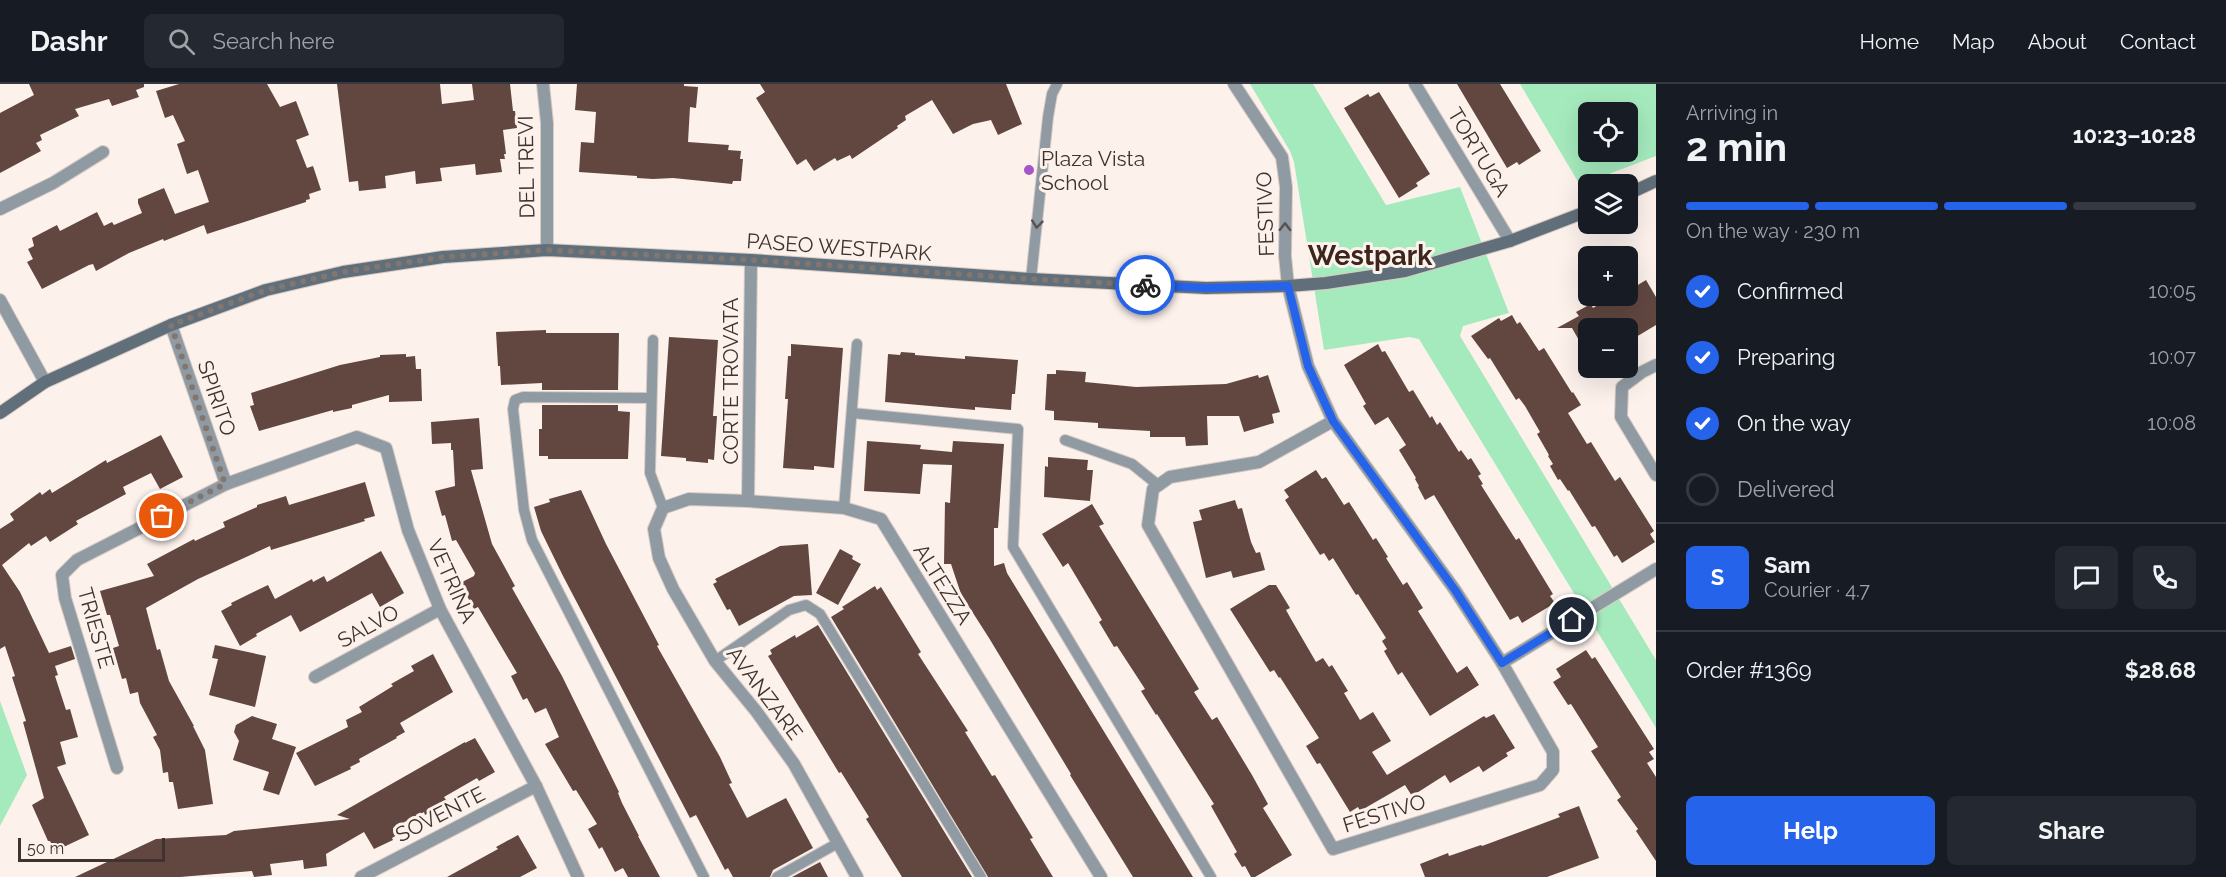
<!DOCTYPE html>
<meta charset="utf-8">
<style>
body{margin:0;font-family:Raleway,sans-serif;background:#242831;color:#f1f3f6;height:100vh;display:flex;flex-direction:column;font-size:22px;white-space:nowrap}
*{box-sizing:border-box;margin:0}
p{font-size:20px;color:#9ea1a6}
.icon{flex:none;width:33px;height:33px;fill:none;stroke:currentColor;stroke-width:2;stroke-linecap:round;stroke-linejoin:round}
.map{position:relative;flex:1;overflow:hidden}
.drawer{display:flex;flex-direction:column;background:#171b24;width:570px}
.drawer>*{flex:none}
.fabs{position:absolute;left:1578px;top:18px;display:grid;gap:12px}
.fabs a{display:grid;place-items:center;width:60px;height:60px;border-radius:9px;background:#171b24;box-shadow:0 6px 24px #0002;font-size:30px}
.scale{position:absolute;left:18px;bottom:15px;width:147px;box-sizing:border-box;padding-left:6px;border:3px solid #3e332e;border-top:0;font-size:16px;line-height:21px;white-space:nowrap;color:#3e332e;-webkit-text-stroke:4px #fdf1ec;paint-order:stroke}
.pin{position:absolute;display:grid;place-items:center;width:51px;height:51px;color:#fff;margin:-26px;border:3px solid #fff;border-radius:50%;box-shadow:0 2px 6px #0007}
.courier{position:absolute;display:grid;place-items:center;width:60px;height:60px;margin:-30px;border:4px solid #2563eb;border-radius:50%;background:#fff;color:#222;box-shadow:0 2px 8px #0007}
.summary em{font-style:normal;font-weight:700}
.summary div{display:flex;flex-direction:column-reverse}
.summary{display:flex;align-items:center;justify-content:space-between;height:102px;padding:0 30px}
h1{font-size:39px;font-weight:700;line-height:45px}
.bar{display:grid;grid-template-columns:repeat(4,1fr);gap:9px 6px;align-content:center;height:72px;padding:0 30px}
.bar i{height:8px;border-radius:4px;background:#363941}
.bar .selected{background:#2563eb}
.bar p{grid-column:span 4}
.line{display:flex;align-items:center;gap:15px;padding:0 30px;border-top:2px solid #363941}
.line div{flex:1}
.round{display:grid;place-items:center;flex:none;width:63px;height:63px;border-radius:9px;background:#242831}
ol{padding:0 30px;list-style:none}
li{display:flex;align-items:center;gap:18px;height:66px}
li p{margin-inline-start:auto}
li .icon{padding:6px;border-radius:50%;background:#2563eb;color:#fff;stroke-width:4}
li:last-child{color:#9ea1a6}
li i{width:33px;height:33px;border:3px solid #363941;border-radius:50%}
.action{display:flex;gap:12px;margin-top:auto;padding:12px 30px}
.action a{flex:1;height:69px;border-radius:9px;background:#2563eb;color:#fff;font-size:24px;font-weight:700;line-height:69px;text-align:center}
.action a+a{background:#242831;color:#f1f3f6}
header{display:flex;align-items:center;gap:36px;box-sizing:border-box;height:84px;padding:0 30px;background:#171b24;border-bottom:2px solid #363941}
header strong{font-size:28px}
nav{display:flex;gap:33px;margin-inline-start:auto;font-size:21px}
.search{width:420px;height:54px;background:#242831;display:flex;align-items:center;gap:15px;box-sizing:border-box;padding:0 21px;border-radius:9px;color:#9ea1a6;font-size:22px}
main{display:flex;flex:1;min-height:0}
.map>svg:first-child{display:block}
.green{fill:#a5eabd;fill-rule:evenodd}
.building{fill:#614740}
.lines{fill:none;stroke-linecap:round;stroke-linejoin:round}
.lane-casing{stroke:#d7cbc6;stroke-width:12}
.street-casing{stroke:#d7cbc6;stroke-width:14}
.secondary-casing{stroke:#d7cbc6;stroke-width:14}
.lane{stroke:#909aa2;stroke-width:10}
.street{stroke:#909aa2;stroke-width:12}
.secondary{stroke:#616f7b;stroke-width:12}
.oneway{stroke:#575251}
.done{stroke:#817670;stroke-width:6;stroke-dasharray:0 10.8}
.route{stroke:#2563eb;stroke-width:8}
.poi-dot{fill:#a455c6;stroke:#fdf1ec;stroke-width:2}
.labels{text-anchor:middle;dominant-baseline:central;stroke-width:6;stroke-linejoin:round;paint-order:stroke}
.street-label{font-size:21px;fill:#3e332e;stroke:#fdf1ec}
.poi-label{font-size:21px;fill:#3e332e;stroke:#fdf1ec;text-anchor:start}
.district-label{font-size:27px;font-weight:bold;fill:#3b251c;stroke:#fdf1ec}
</style>
<header>
<strong>Dashr</strong>
<div class="search"><svg class="icon" aria-label="search" viewBox="0 0 24 24"><circle cx="10" cy="10" r="6"/><path d="M15 15l6 6"/></svg>Search here</div>
<nav><a>Home</a><a>Map</a><a>About</a><a>Contact</a></nav>
</header>
<main>
<div class="map">
<svg width="1656" height="793" viewBox="0 0 1656 793">
<rect width="100%" height="100%" fill="#fdf1ec"/>
<g class="green">
<polygon points="1250,0 1313,0 1386,121 1460,103 1509,229 1463,242 1460,252 1656,576 1656,644 1419,255 1409,253 1324,266 1294,78 1290,67"/>
<path d="M1520,0h136v72l-76,29zM1628,28v40h-40v-40z"/>
<polygon points="0,617 27,691 0,742"/>
</g>
<g class="building">
<polygon points="29,0 144,0 144,3 136,6 139,13 112,22 109,15 75,25 79,32 40,51 42,56 36,59 41,67 0,89 0,29 34,11"/>
<polygon points="179,0 267,0 280,23 296,17 309,51 296,56 307,84 313,82 321,106 309,110 310,115 306,116 306,118 207,150 204,141 164,157 163,155 129,169 96,187 93,180 89,181 42,205 27,178 33,175 28,165 34,162 32,154 57,141 60,147 97,128 104,142 112,138 114,141 142,129 138,119 138,115 164,104 175,130 209,118 198,86 187,90 177,60 185,57 173,31 165,34 156,7"/>
<polygon points="337,0 440,0 442,20 474,16 472,0 510,0 513,27 515,27 517,44 503,46 506,70 504,70 505,75 500,75 502,88 476,91 475,80 440,84 442,97 416,100 415,87 385,92 386,104 359,107 358,97 349,98"/>
<polygon points="577,0 684,0 684,2 698,3 696,24 690,23 688,58 729,61 728,66 741,67 740,75 743,75 741,97 733,97 732,100 673,94 653,95 637,94 637,92 579,88 581,58 594,59 596,28 575,26"/>
<polygon points="760,0 1006,0 1022,40 998,51 991,36 973,40 953,50 932,16 905,32 906,36 897,42 898,44 852,75 850,71 837,77 835,74 814,87 806,75 797,81 756,14 765,8"/>
<polygon points="1457,0 1500,0 1541,67 1519,81 1517,78 1507,84"/>
<polygon points="1379,8 1430,90 1416,99 1418,102 1399,114 1344,24 1368,10 1370,13"/>
<polygon points="1646,196 1656,213 1656,241 1636,253 1630,244 1588,244 1588,272 1572,244 1557,244 1579,232 1576,228 1591,220 1593,224 1601,219 1603,222 1620,212 1628,212 1628,207"/>
<polygon points="1512,231 1517,240 1520,238 1539,267 1544,264 1572,309 1573,308 1581,321 1568,329 1587,360 1591,358 1615,397 1620,393 1654,447 1650,450 1655,458 1622,479 1617,471 1614,473 1595,442 1592,443 1569,406 1568,407 1560,395 1558,396 1550,382 1553,380 1548,372 1549,371 1537,350 1540,348 1525,322 1519,314 1516,316 1490,274 1488,275 1471,252 1499,234 1501,237"/>
<polygon points="546,246 546,249 619,249 618,306 542,306 542,299 501,301 500,282 498,282 496,248"/>
<polygon points="669,253 718,256 713,332 717,332 714,376 708,375 708,379 686,377 686,374 661,372"/>
<polygon points="791,260 843,264 834,384 814,382 814,386 783,384 788,315 785,315 788,272 791,272"/>
<polygon points="1378,260 1382,268 1385,267 1409,308 1413,306 1430,334 1432,332 1437,341 1440,338 1459,368 1461,366 1468,376 1471,374 1481,390 1478,392 1483,400 1481,401 1516,456 1519,454 1553,510 1550,512 1555,519 1522,539 1518,532 1510,536 1434,411 1425,416 1418,403 1419,402 1415,395 1416,394 1399,366 1406,361 1388,333 1375,341 1363,322 1366,320 1344,281"/>
<polygon points="901,268 915,269 915,271 965,275 965,272 1018,276 1015,310 1012,310 1011,326 975,323 975,326 885,318 888,270 900,271"/>
<polygon points="406,270 406,273 415,272 416,285 421,285 422,317 389,318 389,311 352,321 352,324 333,328 333,326 259,347 250,322 254,321 251,309 340,281 380,273 380,271"/>
<polygon points="1056,286 1086,288 1085,298 1136,303 1226,300 1258,291 1259,294 1268,291 1280,328 1272,330 1274,339 1244,348 1239,332 1207,332 1208,361 1186,362 1185,353 1150,353 1150,347 1098,344 1098,339 1054,336 1054,327 1045,326 1047,290 1056,290"/>
<polygon points="542,321 618,321 618,327 630,328 628,375 548,375 548,372 539,372 539,345 542,345"/>
<polygon points="479,334 483,385 471,386 492,460 515,502 512,504 562,592 619,708 618,709 622,719 639,752 638,752 660,793 628,793 623,784 615,788 602,763 599,765 588,745 597,740 576,706 573,707 545,660 559,653 546,624 535,629 527,614 523,616 511,592 517,589 478,523 474,525 460,499 474,492 475,489 456,456 452,457 445,431 442,432 435,407 455,402 453,366 451,366 451,359 432,360 431,338"/>
<polygon points="161,351 183,393 160,405 151,389 123,403 126,410 76,437 78,440 50,458 46,452 31,462 29,459 2,481 20,508 49,569 71,562 75,575 55,582 58,591 55,592 66,626 70,625 78,653 60,658 66,680 57,683 89,751 55,767 50,757 48,757 32,721 44,714 23,638 26,637 12,593 15,592 5,562 0,565 0,445 14,436 10,430 40,408 42,411 50,405 52,409 106,376 107,379"/>
<polygon points="867,357 921,361 920,365 952,368 953,357 1004,360 998,444 994,444 994,482 1004,479 1007,489 1193,793 1133,793 1070,691 1071,690 989,554 966,518 964,519 951,480 944,480 945,418 950,419 952,381 923,380 920,410 864,407"/>
<polygon points="1048,373 1088,376 1087,386 1093,386 1090,417 1044,413 1045,382 1048,383"/>
<polygon points="1316,386 1322,395 1326,393 1344,421 1349,418 1373,456 1376,454 1388,473 1386,474 1403,501 1407,498 1423,524 1418,527 1457,589 1467,582 1479,601 1430,632 1402,588 1398,591 1384,567 1387,565 1382,557 1386,554 1358,510 1356,511 1333,474 1329,477 1324,469 1320,471 1285,416 1289,413 1284,406"/>
<polygon points="365,398 375,432 364,435 365,437 271,466 270,462 198,495 146,524 157,566 160,565 169,597 194,642 193,642 205,666 213,720 178,725 173,698 169,698 168,688 163,689 160,666 153,653 157,651 140,619 138,608 130,610 126,594 122,595 113,564 119,562 110,531 107,531 100,507 154,492 147,480 194,455 195,457 225,443 223,438 257,423 257,421 286,412 289,421"/>
<polygon points="581,406 606,460 659,561 657,562 720,673 732,699 729,700 747,734 786,714 813,764 773,786 770,793 733,793 728,784 725,786 696,731 690,734 680,715 563,492 541,447 534,423 550,418 549,415"/>
<polygon points="1235,416 1238,425 1242,424 1251,458 1256,469 1260,468 1265,486 1233,494 1231,487 1206,494 1193,438 1202,436 1199,426"/>
<polygon points="1092,420 1104,440 1099,442 1199,605 1194,608 1212,636 1217,633 1252,691 1268,720 1263,724 1292,771 1255,793 1251,793 1245,782 1242,783 1234,770 1237,768 1211,722 1214,720 1157,630 1156,631 1141,607 1145,605 1117,562 1114,563 1099,538 1102,536 1068,479 1063,483 1042,450"/>
<polygon points="808,460 812,511 794,512 739,542 730,525 727,526 713,500 717,498 715,495 780,462"/>
<polygon points="840,465 853,472 852,475 861,480 838,521 816,509"/>
<polygon points="381,467 404,509 380,523 372,509 300,548 291,531 256,550 257,552 240,562 221,527 232,521 231,519 268,501 275,515 312,495 313,498 324,492 327,498"/>
<polygon points="1269,501 1276,501 1290,524 1286,526 1291,535 1316,578 1323,574 1329,583 1332,581 1348,607 1344,609 1360,636 1373,628 1391,657 1372,668 1387,691 1484,632 1486,634 1494,630 1515,664 1506,669 1508,672 1483,688 1479,682 1450,699 1445,691 1412,712 1405,701 1360,727 1358,723 1350,728 1320,679 1317,680 1306,662 1319,654 1280,593 1279,594 1274,586 1270,588 1230,525"/>
<polygon points="875,502 877,506 881,503 921,568 918,570 968,647 965,648 992,692 995,691 1033,754 1030,755 1053,793 988,793 831,533 844,525 842,523"/>
<polygon points="818,541 972,793 902,793 881,759 866,735 869,733 841,688 839,689 768,572 772,570 770,566 795,551 796,554"/>
<polygon points="215,561 266,572 255,623 209,611 218,575 212,574"/>
<polygon points="1586,566 1592,575 1595,573 1654,665 1649,668 1654,675 1647,679 1656,693 1656,777 1636,747 1638,745 1617,716 1621,713 1591,667 1598,663 1571,620 1568,621 1553,598 1561,593 1556,585"/>
<polygon points="433,570 453,608 400,639 405,648 396,653 397,654 359,675 360,678 350,683 351,685 315,702 296,669 348,643 346,636 362,628 359,623 393,602 391,600 414,587 411,582"/>
<polygon points="252,632 277,640 272,655 296,663 279,711 263,706 269,688 233,676 239,657 234,648 236,641"/>
<polygon points="475,654 495,688 479,697 477,694 444,713 448,719 425,731 424,728 393,744 397,751 392,754 393,756 374,765 364,748 326,770 327,782 304,785 303,776 270,780 272,791 254,793 252,787 180,793 75,793 156,755 226,751 234,747 350,735 337,731 465,658 465,659"/>
<polygon points="1579,722 1599,774 1547,793 1425,793 1420,780 1448,769 1449,772 1481,761 1482,762 1560,733 1558,730"/>
<polygon points="518,751 537,784 520,793 447,793 498,765 496,763"/>
<polygon points="820,778 828,793 792,793"/>
</g>
<g class="lines">
<g class="lane-casing">
<g id="lane">
<polyline points="1031,195 1048,33 1052,10 1057,0"/>
<polyline points="653,256 650,389 663,424"/>
<polyline points="650,314 523,313 515,316 513,325 524,426 532,456 704,793"/>
<polyline points="852,329 1018,345 1013,463 1211,793"/>
<polyline points="1065,356 1132,380 1158,401"/>
<polyline points="844,424 857,260"/>
<polyline points="715,577 789,526 806,521 820,530 981,793"/>
<polyline points="777,793 838,759"/>
</g>
</g>
<g class="street-casing">
<g id="street">
<polyline points="543,0 547,39 547,166"/>
<polyline points="1234,0 1282,73 1286,103 1285,172 1288,202 1308,282 1333,337 1455,506 1502,579 1553,668 1553,686 1540,701 1333,765 1148,441 1153,405 1170,393 1259,378 1333,337"/>
<polyline points="1415,0 1510,157"/>
<polyline points="0,125 53,99 103,68"/>
<polyline points="0,216 45,298"/>
<polyline points="171,241 226,400"/>
<polyline points="1656,281 1642,288 1622,303 1621,333 1656,391"/>
<polyline points="748,417 751,176"/>
<polyline points="1502,579 1656,485"/>
<polyline points="315,593 440,525"/>
<polyline points="117,684 65,514 62,491 77,476 226,400 357,353 386,364 408,446 440,525 536,702 578,793"/>
<polyline points="361,793 536,702"/>
<polyline points="857,793 794,680 756,627 715,577 673,505 659,474 654,445 663,424 689,415 748,417 844,424 881,435 1101,793"/>
</g>
</g>
<g class="secondary-casing">
<g id="secondary">
<polyline points="1628,110 1656,97"/>
<polyline points="0,329 45,298 171,241 266,206 343,188 443,173 547,166 751,176 1031,195 1167,202 1206,204 1288,202 1326,199 1405,187 1510,157 1588,127"/>
</g>
</g>
<use href="#lane" class="lane"/>
<use href="#street" class="street"/>
<use href="#secondary" class="secondary"/>
</g>
<defs><path id="oneway-chevron" d="M-2-3.5L2.5 0L-2 3.5" fill="none" stroke-width="1.6" stroke-linecap="round" stroke-linejoin="round" transform="scale(1.5)"/></defs>
<g class="oneway">
<use href="#oneway-chevron" transform="translate(1037 140) rotate(96)"/>
<use href="#oneway-chevron" transform="translate(1285 143) rotate(-89)"/>
</g>
<g class="lines">
<polyline class="done" points="162,432 225,400 171,241 266,206 343,188 443,173 547,166 751,176 1031,195 1145,201"/>
<polyline class="route" points="1145,201 1206,204 1288,202 1308,282 1333,337 1455,506 1502,579 1572,536"/>
</g>
<circle class="poi-dot" cx="1029" cy="86" r="6"/>
<g class="labels">
<g class="street-label">
<text transform="translate(1479 68) rotate(59)">TORTUGA</text>
<text transform="translate(526 83) rotate(-91)">DEL TREVI</text>
<text transform="translate(1265 130) rotate(-92)">FESTIVO</text>
<text transform="translate(839 163) rotate(4)">PASEO WESTPARK</text>
<text transform="translate(730 297) rotate(-90)">CORTE TROVATA</text>
<text transform="translate(217 314) rotate(71)">SPIRITO</text>
<text transform="translate(452 497) rotate(66)">VETRINA</text>
<text transform="translate(943 500) rotate(58)">ALTEZZA</text>
<text transform="translate(368 542) rotate(-29)">SALVO</text>
<text transform="translate(96 544) rotate(74)">TRIESTE</text>
<text transform="translate(765 609) rotate(53)">AVANZARE</text>
<text transform="translate(1384 729) rotate(-17)">FESTIVO</text>
<text transform="translate(440 730) rotate(-27)">SOVENTE</text>
</g>
<g class="poi-label">
<text x="1041" y="74">Plaza Vista<tspan x="1041" dy="24">School</tspan></text>
</g>
<g class="district-label">
<text x="1370" y="171">Westpark</text>
</g>
</g>
</svg>
<div class="fabs">
<a><svg class="icon" aria-label="locate" viewBox="0 0 24 24"><circle cx="12" cy="12" r="6"/><path d="M12 2v4M12 18v4M2 12h4M18 12h4"/></svg></a>
<a><svg class="icon" aria-label="layers" viewBox="0 0 24 24"><path d="M12 4l9 5-9 5-9-5zM3 14l9 5 9-5"/></svg></a>
<a>+</a>
<a>−</a>
</div>
<div class="scale">50 m</div>
<div class="pin" style="left:162px;top:432px;background:#ea580c"><svg class="icon" aria-label="bag" viewBox="0 0 24 24"><path d="M5 8h14l-1 12H6zM9 8a3 3 0 0 1 6 0"/></svg></div>
<div class="pin" style="left:1572px;top:536px;background:#1f2937"><svg class="icon" aria-label="home" viewBox="0 0 24 24"><path d="M3 11l9-7 9 7M6 9v11h12V9"/></svg></div>
<div class="courier" style="left:1145px;top:201px"><svg class="icon" aria-label="bike" viewBox="0 0 24 24"><circle cx="6" cy="16" r="4"/><circle cx="18" cy="16" r="4"/><path d="M6 16l4-8h5l3 8M10 8l3 8H6M13 5h3"/></svg></div>
</div>
<section class="drawer">
<div class="summary"><div><h1>2 min</h1><p>Arriving in</p></div><em>10:23–10:28</em></div>
<div class="bar"><i class="selected"></i><i class="selected"></i><i class="selected"></i><i></i><p>On the way · 230 m</p></div>
<ol>
<li><svg class="icon" aria-label="check" viewBox="0 0 24 24"><path d="M5 12l5 5 9-10"/></svg>Confirmed<p>10:05</p></li>
<li><svg class="icon" aria-label="check" viewBox="0 0 24 24"><path d="M5 12l5 5 9-10"/></svg>Preparing<p>10:07</p></li>
<li><svg class="icon" aria-label="check" viewBox="0 0 24 24"><path d="M5 12l5 5 9-10"/></svg>On the way<p>10:08</p></li>
<li><i></i>Delivered</li>
</ol>
<div class="line" style="height:108px"><b class="round" style="background:#2563eb;color:#fff">S</b><div><b>Sam</b><p>Courier · 4.7</p></div><a class="round"><svg class="icon" aria-label="chat" viewBox="0 0 24 24"><path d="M4 5h16v11H9l-5 4z"/></svg></a><a class="round"><svg class="icon" aria-label="phone" viewBox="0 0 24 24"><path d="M5 4h4l2 5-3 2q2 4 5 5l2-3 5 2v4C11 20 4 13 5 4z"/></svg></a></div>
<div class="line" style="height:78px"><div>Order #1369</div><b>$28.68</b></div>
<div class="action"><a>Help</a><a>Share</a></div>
</section>
</main>
